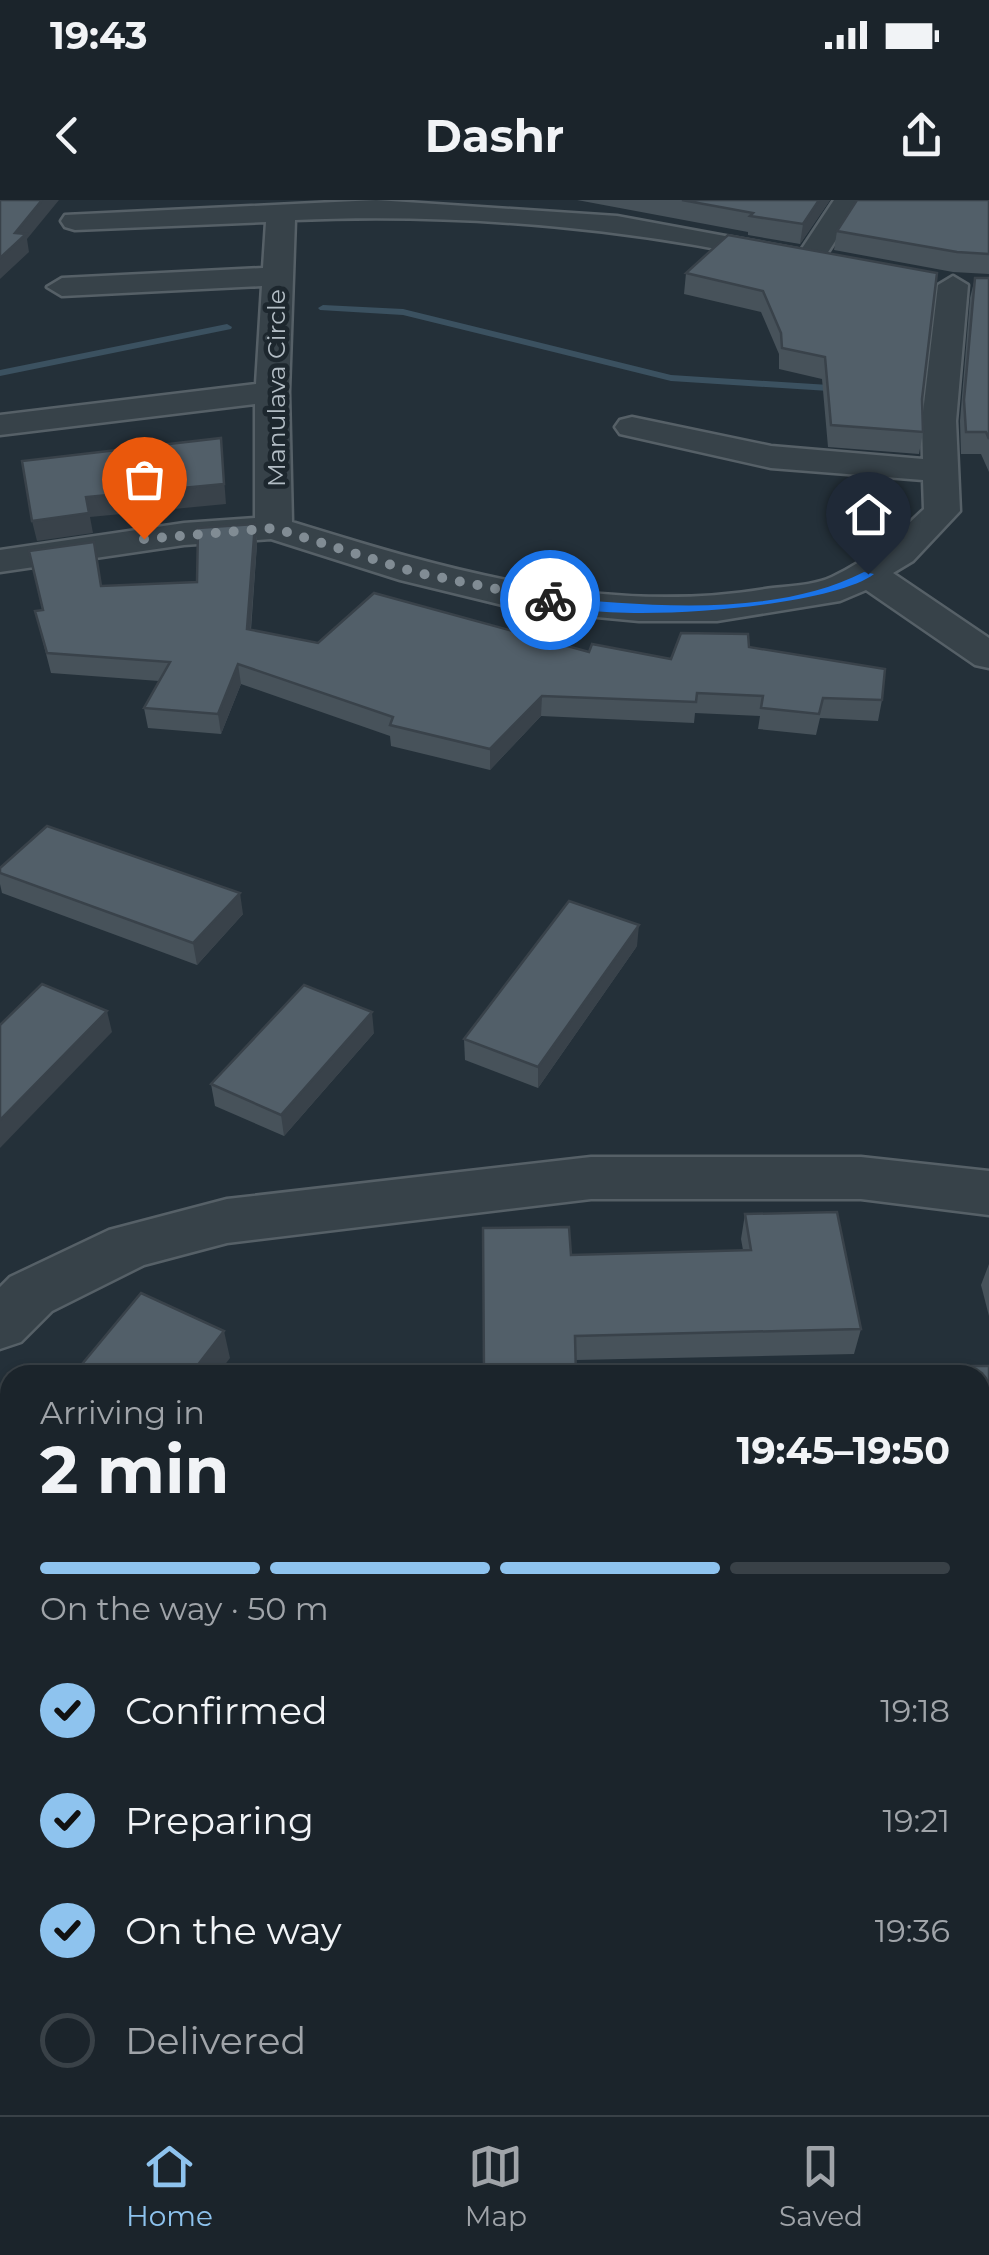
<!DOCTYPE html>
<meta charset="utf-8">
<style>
body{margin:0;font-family:Montserrat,sans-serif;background:#242c33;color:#f1f3f6;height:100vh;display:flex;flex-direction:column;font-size:38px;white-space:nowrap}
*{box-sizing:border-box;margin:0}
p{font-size:32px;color:#a0a4a9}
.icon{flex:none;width:55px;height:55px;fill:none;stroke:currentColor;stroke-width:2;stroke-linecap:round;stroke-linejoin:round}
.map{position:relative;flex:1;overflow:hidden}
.sheet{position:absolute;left:0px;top:1165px;width:990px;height:750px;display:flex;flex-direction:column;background:#1b242b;border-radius:30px 30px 0 0;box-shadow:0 2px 8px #0004,0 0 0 2px #394147}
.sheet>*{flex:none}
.pin{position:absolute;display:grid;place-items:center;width:85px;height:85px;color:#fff;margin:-102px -42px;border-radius:50% 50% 50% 0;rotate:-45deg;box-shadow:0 0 10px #0007}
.pin .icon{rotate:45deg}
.courier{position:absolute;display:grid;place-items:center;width:100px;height:100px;margin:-50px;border:8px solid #1a73e8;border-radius:50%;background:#fff;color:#222;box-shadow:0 2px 12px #0007}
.overview em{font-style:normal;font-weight:700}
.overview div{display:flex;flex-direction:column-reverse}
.overview{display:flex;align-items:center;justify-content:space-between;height:170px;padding:0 40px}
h1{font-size:65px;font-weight:700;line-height:75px}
.bar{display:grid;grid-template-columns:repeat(4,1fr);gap:15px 10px;align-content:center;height:120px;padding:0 40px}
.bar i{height:12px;border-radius:8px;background:#394147}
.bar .selected{background:#8ec3ee}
.bar p{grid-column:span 4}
ol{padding:0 40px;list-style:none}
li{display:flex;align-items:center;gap:30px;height:110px}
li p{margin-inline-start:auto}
li .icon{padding:10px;border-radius:50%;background:#8ec3ee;color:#111;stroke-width:4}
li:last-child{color:#a0a4a9}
li i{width:55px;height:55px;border:5px solid #394147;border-radius:50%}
.status{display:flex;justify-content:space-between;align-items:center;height:70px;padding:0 50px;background:#1b242b;direction:ltr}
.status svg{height:28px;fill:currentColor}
header{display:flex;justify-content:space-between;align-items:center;height:130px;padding:0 40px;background:#1b242b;font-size:45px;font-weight:700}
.tabs{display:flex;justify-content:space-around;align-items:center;height:140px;border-top:2px solid #394147;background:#1b242b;font-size:28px;color:#a0a4a9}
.tabs a{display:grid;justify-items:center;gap:5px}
.tabs .selected{color:#8ec3ee}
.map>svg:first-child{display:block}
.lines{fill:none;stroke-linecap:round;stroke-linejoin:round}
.stream{fill:#3b5160;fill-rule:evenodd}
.minor-casing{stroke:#566067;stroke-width:5}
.minor{fill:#374249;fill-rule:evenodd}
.wall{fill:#47525a}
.shaded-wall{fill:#39424a}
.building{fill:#525f69;stroke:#39424a;stroke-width:2.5}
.route{fill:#1a73e8}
.done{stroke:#818c94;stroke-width:10;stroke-dasharray:0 18}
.labels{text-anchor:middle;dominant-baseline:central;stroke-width:9;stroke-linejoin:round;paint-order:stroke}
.far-street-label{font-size:25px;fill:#b3bdc5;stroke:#1d272e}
</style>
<div class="status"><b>19:43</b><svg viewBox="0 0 49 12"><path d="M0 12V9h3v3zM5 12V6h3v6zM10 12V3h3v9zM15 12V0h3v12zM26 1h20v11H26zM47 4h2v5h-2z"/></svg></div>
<header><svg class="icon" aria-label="back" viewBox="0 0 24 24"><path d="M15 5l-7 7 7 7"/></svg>Dashr<svg class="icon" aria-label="share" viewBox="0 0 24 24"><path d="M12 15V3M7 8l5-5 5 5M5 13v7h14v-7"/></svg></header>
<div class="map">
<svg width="989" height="1915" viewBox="0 0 989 1915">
<rect width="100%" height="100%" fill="#243039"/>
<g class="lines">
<g class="stream">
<polygon points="323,105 403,109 671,175 845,186 850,189 845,192 671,181 403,115 320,110 318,108"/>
<polygon points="227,124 232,127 231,129 0,176 0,170"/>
</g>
<g class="minor-casing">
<g id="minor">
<path d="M376,0l241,16 184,34 33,-50h28l-43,66 -10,3c-165,-41 -343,-56 -514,-49l-6,172 3,130c155,48 310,94 473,67 21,-3 48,-3 67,-12 36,-17 64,-41 92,-68l-1,-29 -152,-12 -151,-34 -5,-7 5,-7 12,-3 139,29 152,13 -1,-38 16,-136 15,-9 15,9 -12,136 4,90 -47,50 -20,12 96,65v30l-14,-3 -109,-75 -26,11 -123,20h-78l-116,-11 -123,-30 -129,-41 -87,6 -184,27v-22l184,-27 71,-5v-114l-255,31v-20l256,-31 6,-98 -200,10 -15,-9 15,-9 201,-10 3,-46 -191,8 -10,-3 -4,-6 4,-6z"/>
<polygon points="591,957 861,957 989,971 989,1015 861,999 591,999 227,1043 144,1065 52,1111 21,1142 0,1149 0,1087 10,1077 109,1030 227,999"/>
</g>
</g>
<use href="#minor" class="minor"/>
</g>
<g class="wall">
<polygon points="577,0 830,0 800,44 748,35 748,32"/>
<polygon points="989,0 989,74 953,72 834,50 837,31"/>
<polygon points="728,35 922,199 923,232 919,254 828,247 822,179 779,169 779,154 761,112 684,94 686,73"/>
<polygon points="975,78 989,78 989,272 981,254 961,254 960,221 970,98"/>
<polygon points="255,324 257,344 251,430 318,443 589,452 671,459 749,447 882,500 878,521 820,518 816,535 758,529 760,516 695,513 694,523 541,516 490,570 391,546 390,536 241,484 221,534 148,528 144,508 159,481 51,473 35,411 42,410 101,386 197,382"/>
<polygon points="0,668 243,714 197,765 2,693 0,684"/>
<polygon points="637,746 538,888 465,860 464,839"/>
<polygon points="374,833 284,936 215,906 211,884"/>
<polygon points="745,1014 861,1129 854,1154 576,1160 571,1055 743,1050 741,1039"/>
<polygon points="989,1064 989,1116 981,1085"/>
<polygon points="965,1166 989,1166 989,1279 980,1279 980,1175 962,1175"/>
<polygon points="10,1252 10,1366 0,1361 0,1264"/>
</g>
<g class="shaded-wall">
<polygon points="42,0 59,0 27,39 29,52 0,79 0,58 15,33"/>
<polygon points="819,0 830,0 800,44 803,24"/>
<polygon points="221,238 226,304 90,317 93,333 37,341 32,321"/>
<polygon points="255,324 257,344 249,449 247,429"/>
<polygon points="238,464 241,484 221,534 218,514"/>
<polygon points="542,496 541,516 490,570 490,549"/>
<polygon points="240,693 243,714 197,765 193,743"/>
<polygon points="639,725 637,746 538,888 538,867"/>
<polygon points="107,811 112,832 0,948 0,920"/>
<polygon points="372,812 374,833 284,936 281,915"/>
<polygon points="224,1131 230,1158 217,1175 190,1175"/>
<polygon points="10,1689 10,1726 0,1740 0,1703"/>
</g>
<g class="building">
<polygon points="0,0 42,0 15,33 26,34 0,58"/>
<polygon points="682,0 819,0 803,24 750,16 753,13"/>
<polygon points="857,0 989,0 989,54 957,52 837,31"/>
<polygon points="728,35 937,73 922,199 923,232 831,225 825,157 782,148 781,133 763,91 686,73"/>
<polygon points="975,78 989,78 989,239 986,232 966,232 964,200"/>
<polygon points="221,238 224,284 86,297 89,313 32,321 22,261"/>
<polygon points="255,324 247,429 318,443 374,393 589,452 592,444 671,459 681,433 748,434 749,447 885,469 882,500 823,498 819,514 761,508 763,496 697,493 696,502 542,496 490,549 390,525 393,517 238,464 218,514 144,508 170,462 47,453 35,411 43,410 29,351 94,342 101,386 197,382 198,328"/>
<polygon points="47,626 240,693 193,743 0,673 0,668"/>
<polygon points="569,701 639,725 538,867 464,839"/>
<polygon points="42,784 107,811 0,920 0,825"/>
<polygon points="304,785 372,812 281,915 211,884"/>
<polygon points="837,1012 861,1129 575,1136 576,1175 484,1175 483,1028 569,1027 571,1055 751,1050 745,1014"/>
<polygon points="141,1093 224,1131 190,1175 73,1175"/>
<polygon points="965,1166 989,1166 989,1254 986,1254 980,1229 980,1175 967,1175"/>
<polygon points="10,1252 10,1347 0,1342 0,1264"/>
<polygon points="10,1494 10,1689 0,1703 0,1507"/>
</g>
<path class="route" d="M864,372l10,2c-45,35 -281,53 -330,26l6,-3c98,9 224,21 314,-25z"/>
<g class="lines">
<polyline class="done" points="144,339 274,328 414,372 550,400"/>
</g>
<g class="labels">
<g class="far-street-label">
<text transform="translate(276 188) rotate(-90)">Manulava Circle</text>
</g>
</g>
</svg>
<div class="pin" style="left:144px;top:339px;background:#ea580c"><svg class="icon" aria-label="bag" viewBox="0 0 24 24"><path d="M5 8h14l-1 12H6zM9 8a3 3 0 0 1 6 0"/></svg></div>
<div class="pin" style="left:868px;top:374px;background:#1f2937"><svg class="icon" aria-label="home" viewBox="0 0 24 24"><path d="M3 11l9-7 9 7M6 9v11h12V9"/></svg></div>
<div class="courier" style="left:550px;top:400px"><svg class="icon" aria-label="bike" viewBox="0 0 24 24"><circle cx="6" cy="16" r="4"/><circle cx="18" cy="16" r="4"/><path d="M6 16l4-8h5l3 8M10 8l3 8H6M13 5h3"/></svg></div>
<section class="sheet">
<div class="overview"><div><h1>2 min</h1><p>Arriving in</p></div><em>19:45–19:50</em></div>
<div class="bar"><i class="selected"></i><i class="selected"></i><i class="selected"></i><i></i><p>On the way · 50 m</p></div>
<ol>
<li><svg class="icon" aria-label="check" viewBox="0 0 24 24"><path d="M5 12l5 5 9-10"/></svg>Confirmed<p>19:18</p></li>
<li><svg class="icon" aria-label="check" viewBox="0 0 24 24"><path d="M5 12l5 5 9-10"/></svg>Preparing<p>19:21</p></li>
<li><svg class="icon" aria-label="check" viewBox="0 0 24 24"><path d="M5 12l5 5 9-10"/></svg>On the way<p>19:36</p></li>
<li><i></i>Delivered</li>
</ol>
</section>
</div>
<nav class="tabs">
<a class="selected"><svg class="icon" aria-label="home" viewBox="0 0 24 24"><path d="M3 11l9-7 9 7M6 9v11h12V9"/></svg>Home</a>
<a><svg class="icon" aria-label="map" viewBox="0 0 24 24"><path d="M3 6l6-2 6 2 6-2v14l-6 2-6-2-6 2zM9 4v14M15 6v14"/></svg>Map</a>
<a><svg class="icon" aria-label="saved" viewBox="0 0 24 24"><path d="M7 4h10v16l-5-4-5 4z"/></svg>Saved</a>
</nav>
